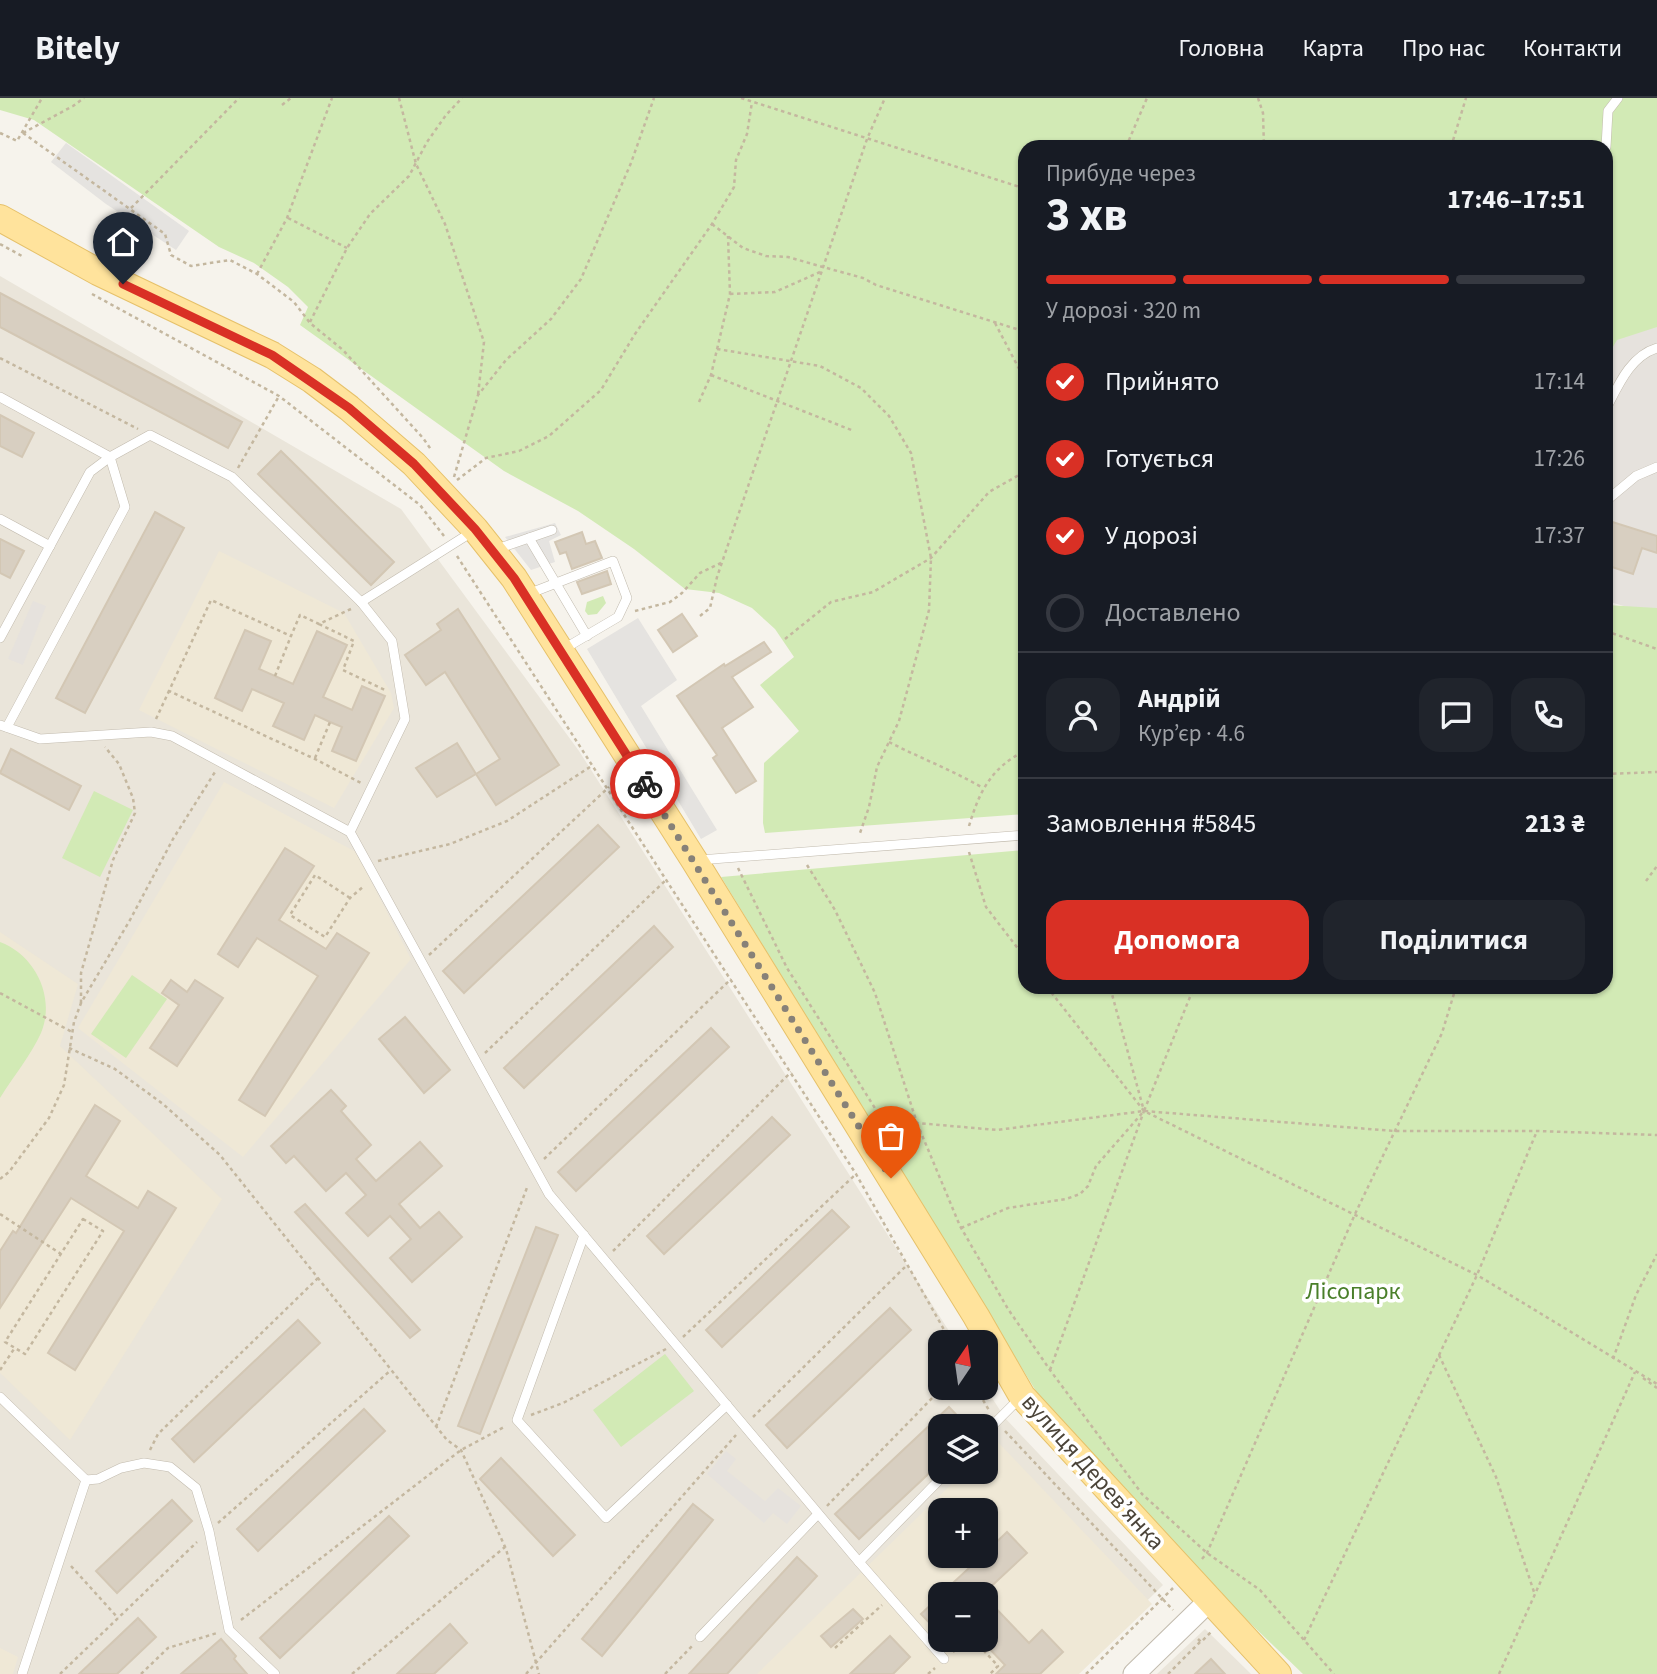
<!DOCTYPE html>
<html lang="uk">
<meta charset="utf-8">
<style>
body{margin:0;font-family:"Source Sans 3",sans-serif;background:#20242c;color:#f1f3f6;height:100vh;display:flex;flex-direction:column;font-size:26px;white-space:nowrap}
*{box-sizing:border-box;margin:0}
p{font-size:23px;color:#9ea1a6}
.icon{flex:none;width:38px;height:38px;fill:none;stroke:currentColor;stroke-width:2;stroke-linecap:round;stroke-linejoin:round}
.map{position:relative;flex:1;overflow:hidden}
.side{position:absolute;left:1018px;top:42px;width:595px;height:854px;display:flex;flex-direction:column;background:#171b24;border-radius:21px;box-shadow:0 2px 5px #0004}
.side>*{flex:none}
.needle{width:46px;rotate:13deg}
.controls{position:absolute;left:928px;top:1232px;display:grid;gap:14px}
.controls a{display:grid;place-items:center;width:70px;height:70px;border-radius:14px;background:#171b24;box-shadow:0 2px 5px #0004;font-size:35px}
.pin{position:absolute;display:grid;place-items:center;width:60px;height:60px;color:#fff;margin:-72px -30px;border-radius:50% 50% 50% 0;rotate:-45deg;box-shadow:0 0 7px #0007}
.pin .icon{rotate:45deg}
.courier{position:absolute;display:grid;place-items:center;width:70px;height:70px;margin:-35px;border:5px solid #d93025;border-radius:50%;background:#fff;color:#222;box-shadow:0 2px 9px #0007}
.head em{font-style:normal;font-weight:700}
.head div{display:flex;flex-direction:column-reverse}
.head{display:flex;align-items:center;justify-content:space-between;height:119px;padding:0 28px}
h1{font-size:46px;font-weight:700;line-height:52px}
.bar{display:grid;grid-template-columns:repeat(4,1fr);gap:10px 7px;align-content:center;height:84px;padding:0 28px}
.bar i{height:9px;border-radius:5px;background:#363941}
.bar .current{background:#d93025}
.bar p{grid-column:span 4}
.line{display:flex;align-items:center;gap:18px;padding:0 28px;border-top:2px solid #363941}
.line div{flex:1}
.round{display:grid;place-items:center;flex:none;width:74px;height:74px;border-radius:21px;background:#20242c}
ol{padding:0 28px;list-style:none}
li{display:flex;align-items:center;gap:21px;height:77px}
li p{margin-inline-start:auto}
li .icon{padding:7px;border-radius:50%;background:#d93025;color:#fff;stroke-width:4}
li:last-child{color:#9ea1a6}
li i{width:38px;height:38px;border:4px solid #363941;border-radius:50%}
.button{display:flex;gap:14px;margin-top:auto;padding:14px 28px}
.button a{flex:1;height:80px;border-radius:21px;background:#d93025;color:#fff;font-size:28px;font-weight:700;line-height:80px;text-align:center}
.button a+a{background:#20242c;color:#f1f3f6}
header{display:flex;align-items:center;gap:42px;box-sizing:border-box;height:98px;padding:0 35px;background:#171b24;border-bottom:2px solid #363941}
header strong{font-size:33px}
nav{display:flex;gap:38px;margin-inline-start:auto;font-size:24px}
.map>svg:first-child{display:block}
.residential{fill:#eae5da;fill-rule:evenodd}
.industrial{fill:#e6e2dd}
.education{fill:#efe8d6;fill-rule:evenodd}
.green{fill:#d2eab5}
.parking{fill:#e5e3e0}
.building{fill:#d8cfc1;stroke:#d3c7b4;stroke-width:2}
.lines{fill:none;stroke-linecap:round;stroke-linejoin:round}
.service-casing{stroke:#c2bbae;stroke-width:10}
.tertiary-casing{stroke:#c2bbae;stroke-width:23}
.primary-casing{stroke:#e6c16a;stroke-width:28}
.path{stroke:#c4b79f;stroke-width:2.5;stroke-dasharray:3.5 3.5;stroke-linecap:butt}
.service{stroke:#fff;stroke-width:9}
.tertiary{stroke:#fff;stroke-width:21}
.primary{stroke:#ffe39c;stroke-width:26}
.done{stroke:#878178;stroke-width:7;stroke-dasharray:0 12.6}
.route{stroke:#d93025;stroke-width:9}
.labels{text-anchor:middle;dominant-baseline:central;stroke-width:7;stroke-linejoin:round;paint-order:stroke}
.park-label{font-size:24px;fill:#4a7f2a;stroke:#fff}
.street-label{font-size:24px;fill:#4b4439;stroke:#fff}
</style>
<header>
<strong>Bitely</strong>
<nav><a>Головна</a><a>Карта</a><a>Про нас</a><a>Контакти</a></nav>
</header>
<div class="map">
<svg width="1657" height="1576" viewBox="0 0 1657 1576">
<rect width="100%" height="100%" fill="#f6f3ec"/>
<g class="residential">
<path d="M0,178l401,233 178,242 377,591h-16v46l45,-1 20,31 158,167 -90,89h-1073zM940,1328h45v46h-45zM940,1412h45v46h-45zM940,1496h45v46h-45z"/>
<polygon points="1205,1531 1251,1576 1157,1576"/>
</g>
<g class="industrial">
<polygon points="1657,40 1657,518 1607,503 1606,181"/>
<polygon points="33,503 46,508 23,567 8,561"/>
<polygon points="726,1353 736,1361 727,1373 765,1403 778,1390 801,1408 787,1426 773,1415 764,1425 707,1376"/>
</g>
<g class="education">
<polygon points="219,453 344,515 391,595 394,610 334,710 139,612"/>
<polygon points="224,684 356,754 411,861 243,1059 78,930"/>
<polygon points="0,834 78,886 60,948 222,1101 70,1342 0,1275"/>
<path d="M996,1342l156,164 -73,70h-322l207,-202h21v-21zM940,1412h45v46h-45zM940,1496h45v46h-45z"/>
<polygon points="0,1550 18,1559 13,1576 0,1576"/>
</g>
<g class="green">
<polygon points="0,0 1657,0 1657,229 1617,242 1607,259 1606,49 1026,49 1025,716 765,735 763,725 764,665 799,633 760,587 794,559 775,531 752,510 719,495 685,491 634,451 578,413 504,373 300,227 308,209 288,189 254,165 219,149 34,22 0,12"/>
<polygon points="603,498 606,505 597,516 588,517 585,513 587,504"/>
<polygon points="1607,507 1657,510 1657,1576 1303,1576 1194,1471 1047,1311 721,779 1025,752 1026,889 1606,889"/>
<polygon points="94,693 133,712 100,779 62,760"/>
<path d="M0,844c35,13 56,55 41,91 -10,22 -28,44 -41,65z"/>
<polygon points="132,877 167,901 126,960 91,936"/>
<polygon points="665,1256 694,1293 621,1349 593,1312"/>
</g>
<g class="parking">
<polygon points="66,45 189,133 176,152 106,106 51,64"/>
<polygon points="555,425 561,437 549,443 555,464 531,472 505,439"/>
<polygon points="638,520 677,582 641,608 717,732 701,741 587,551"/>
</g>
<g class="building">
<polygon points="0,195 242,324 228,350 0,229"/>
<polygon points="0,317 34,335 22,359 0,348"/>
<polygon points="281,353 394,464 371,487 258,376"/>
<polygon points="155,414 184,430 85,615 56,600"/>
<polygon points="1606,422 1657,438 1657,455 1642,450 1633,476 1606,467"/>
<polygon points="582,434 586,446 595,443 602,460 572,471 566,454 560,456 555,444"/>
<polygon points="0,441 24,453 10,480 0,475"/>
<polygon points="607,473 611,486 582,496 577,484"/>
<polygon points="458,511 559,667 496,707 476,676 500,661 445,574 426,587 405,557 441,532 437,526"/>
<polygon points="682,516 697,538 673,554 658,532"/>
<polygon points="245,532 271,543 259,571 293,586 317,533 347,547 323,599 352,612 362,588 385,598 356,663 332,653 342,629 330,624 315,617 304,642 273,628 284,605 252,591 242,613 215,600"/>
<polygon points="764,544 771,554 732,579 753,609 722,630 756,683 736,695 713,660 717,657 677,598 724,566 725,568"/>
<polygon points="457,645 476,676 437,699 416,670"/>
<polygon points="11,651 81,688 69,712 0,675"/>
<polygon points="598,727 619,749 464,895 443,873"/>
<polygon points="285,750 314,768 279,822 326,851 337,835 369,855 265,1018 239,1002 318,878 257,840 238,869 218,856"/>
<polygon points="654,828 673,849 524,990 504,970"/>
<polygon points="171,882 187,894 195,882 223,900 177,968 150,950 179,907 162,895"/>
<polygon points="405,919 450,972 424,995 379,941"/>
<polygon points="711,930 729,949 576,1093 558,1074"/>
<polygon points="331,992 346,1008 341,1013 371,1047 356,1061 376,1083 420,1044 442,1068 399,1106 420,1130 439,1114 462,1139 412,1184 390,1160 411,1141 390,1118 368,1138 346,1115 366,1097 346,1075 326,1093 294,1058 286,1065 271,1048"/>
<polygon points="95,1007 120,1023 86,1078 138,1110 148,1093 176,1110 75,1272 48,1255 124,1133 71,1100 0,1210 0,1153 13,1133 16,1135"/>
<polygon points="772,1019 790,1037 664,1156 647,1138"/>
<polygon points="305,1106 420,1232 410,1240 295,1114"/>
<polygon points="832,1112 849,1129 722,1249 706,1232"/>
<polygon points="536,1129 558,1137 480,1336 458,1328"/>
<polygon points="890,1210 911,1232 787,1350 766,1327"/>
<polygon points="298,1222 320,1245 194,1364 172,1341"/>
<polygon points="949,1309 967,1328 940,1328 940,1365 859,1441 835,1416"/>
<polygon points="364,1311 385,1333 258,1453 237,1431"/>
<polygon points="501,1360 575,1437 553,1458 480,1381"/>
<polygon points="172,1402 192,1423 117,1495 96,1473"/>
<polygon points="693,1406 713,1422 602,1558 582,1541"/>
<polygon points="389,1418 409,1438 280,1560 260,1540"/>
<polygon points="1007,1434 1027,1455 983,1496 941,1496 982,1458 985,1458 985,1455"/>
<polygon points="797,1459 817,1478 727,1576 689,1576"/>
<polygon points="940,1498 940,1536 921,1516"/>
<polygon points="985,1499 1029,1545 1042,1532 1063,1554 1040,1576 996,1576 1005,1567 985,1546"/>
<polygon points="853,1511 863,1521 831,1549 821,1538"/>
<polygon points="138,1520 156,1539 117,1576 79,1576"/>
<polygon points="450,1526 467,1545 434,1576 397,1576"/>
<polygon points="890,1538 910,1559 893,1576 850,1576"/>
<polygon points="221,1541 236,1558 234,1561 247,1576 181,1576"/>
<polygon points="1211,1561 1225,1576 1195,1576"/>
</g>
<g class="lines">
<g class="service-casing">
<g id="service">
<polyline points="1606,49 1608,13 1618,0"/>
<polyline points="0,299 110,359 125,409 7,629"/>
<path d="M1606,311c12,-23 24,-53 51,-61"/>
<polyline points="1606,403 1636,378 1657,369"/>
<polyline points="0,421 50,448"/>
<polyline points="529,440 587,538"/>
<polyline points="494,452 552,432"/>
<polyline points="528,496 613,463 627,500 618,519 562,552"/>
<polyline points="361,504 472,434"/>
<polyline points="0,540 90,374 110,359 150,337 232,379 361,504 392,543 405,621 350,734"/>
<polyline points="0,627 40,641 151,634 172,638 350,734 549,1096 859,1464 944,1561"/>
<polyline points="699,762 1026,737"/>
<polyline points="584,1137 517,1322 606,1420 727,1307"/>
<polyline points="0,1299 86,1382 22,1576"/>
<polyline points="985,1335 1021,1299"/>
<polyline points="86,1382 98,1381 121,1370 144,1365 170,1369 196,1390 209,1433 229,1532 275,1576"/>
<polyline points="859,1464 947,1374"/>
<polyline points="700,1539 818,1416"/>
</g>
</g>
<g class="tertiary-casing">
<polyline id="tertiary" points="1134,1576 1209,1503"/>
</g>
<g class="primary-casing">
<polyline id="primary" points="0,120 98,174 272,257 312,282 349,310 414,366 475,431 514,480 694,762 976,1218 1022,1298 1278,1576"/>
</g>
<g class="path">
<polyline points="399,0 416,66 445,126 484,244 478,297"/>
<polyline points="741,0 1026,91"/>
<polyline points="1258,0 1263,15 1264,49"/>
<polyline points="282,7 291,0"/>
<polyline points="0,35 17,43 42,0"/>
<polyline points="23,35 165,136 171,157 191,168 230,162 257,176 294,204 310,225 343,252 423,340 432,353"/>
<polyline points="23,35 73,8 84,0"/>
<polyline points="1126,49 1147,0"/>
<polyline points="1451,49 1466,0"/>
<polyline points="131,110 239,0"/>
<polyline points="288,120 347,150"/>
<polyline points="712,126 743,150 766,158 788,159 823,169 863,180 876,187 1026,234"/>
<polyline points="0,146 22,158"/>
<polyline points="257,176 287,120 332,0"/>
<polyline points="92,196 279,298 420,407 444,438"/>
<polyline points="730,196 775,194 820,174"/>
<polyline points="310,224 347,150 370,116 409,78 427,44 446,17 462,0"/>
<polyline points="995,225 1026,284"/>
<polyline points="717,251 820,268 861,290 889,318 911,355 931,460 929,512 899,623 877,669 869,709 859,738"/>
<polyline points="0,260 138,331"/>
<polyline points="711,277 854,333"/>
<polyline points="699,304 711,277 730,196 728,138"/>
<polyline points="238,370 279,298"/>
<polyline points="454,379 478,297 506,262 551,221 581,181 631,65 654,0"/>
<polyline points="457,382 486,360 519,353 549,338 601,292 635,236 712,126 734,89 736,62 747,36 752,4"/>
<polyline points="457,458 856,1076 951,1244"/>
<polyline points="351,511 319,526 300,517 291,538 211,502 169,593 315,661 361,685"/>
<polyline points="635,513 670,504 682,495 700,475 721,465"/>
<polyline points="700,518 710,510 717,479 867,41 885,0"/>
<polyline points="319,526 354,543 343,572 387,593"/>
<polyline points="1606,533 1657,551"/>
<polyline points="785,541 831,504 873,494 931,460 989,394 1026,373"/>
<polyline points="275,578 291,538"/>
<polyline points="156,621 169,593"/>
<path d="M889,644c31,16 63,28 94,46"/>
<polyline points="315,660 330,624"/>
<polyline points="1606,676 1657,674"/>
<path d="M969,728c11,-36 22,-58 57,-76"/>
<polyline points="969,754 986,809 1026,861"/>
<polyline points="378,763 450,746 507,723 593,667"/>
<polyline points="807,767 835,812 875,895 917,1025 997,1032 1144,1013 1394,1033 1537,1033 1657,1037"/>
<polyline points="738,770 787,870 883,1023 922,1036"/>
<polyline points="1646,783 1657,768"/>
<polyline points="350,800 315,777 290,817 325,839 350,800 364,788"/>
<polyline points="429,857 609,689"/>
<polyline points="1047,889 1144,1013 1477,1177 1657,1286"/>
<polyline points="1214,889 1296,891"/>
<polyline points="0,895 72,934"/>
<polyline points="81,905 81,875 113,762 135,715 133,700 119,666 105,649"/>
<polyline points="69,950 115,971 163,1006 220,1057 447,1342 461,1352 506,1451 539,1576"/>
<polyline points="485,955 667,781"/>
<polyline points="917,1025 960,1128 1008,1211 1050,1272 1142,1396 1207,1455 1260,1492 1334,1576"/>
<polyline points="544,1061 731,881"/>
<polyline points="0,1081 9,1074 49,1020 64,987 74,924 81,905 130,822 173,741 215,674"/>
<polyline points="0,1116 61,1156"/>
<polygon points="83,1121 103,1133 25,1256 5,1244"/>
<polyline points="961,1130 1008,1110 1066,1101 1080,1096 1088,1088 1096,1068 1144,1013 1194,889"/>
<polyline points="613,1153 791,974"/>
<polyline points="683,1239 856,1076"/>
<polyline points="1439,1257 1496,1379 1534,1494"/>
<polyline points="1613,1261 1636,1197 1657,1156"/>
<polyline points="0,1272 14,1251"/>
<polyline points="1050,1272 1144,1013 1110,889"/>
<polyline points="1643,1280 1657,1290"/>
<polyline points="976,1290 990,1314"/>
<polyline points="531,1317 563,1305 666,1251"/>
<polyline points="753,1319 907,1167"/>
<polyline points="436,1329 528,1087"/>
<polyline points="1005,1333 1173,1512"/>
<polyline points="150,1352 158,1336 318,1180"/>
<polyline points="827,1408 942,1290"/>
<polyline points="218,1425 391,1272"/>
<polyline points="1202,1461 1207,1455 1355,1116 1442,935 1456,889"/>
<polyline points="71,1468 118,1520"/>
<polyline points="241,1522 461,1352 506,1328"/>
<polyline points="1198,1541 1201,1544 1211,1534"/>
<polyline points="974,1542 998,1568 990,1576"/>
<polyline points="1304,1542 1477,1177 1537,1033"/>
<polyline points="835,1550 882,1507"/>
<polyline points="953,1554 966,1542"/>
<polyline points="60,1576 197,1444"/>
<polyline points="141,1576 168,1550 217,1535"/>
<polyline points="352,1576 505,1449"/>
<polyline points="526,1576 736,1337"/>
<polyline points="665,1576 693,1547"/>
<polyline points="928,1576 935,1570"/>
<polyline points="1086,1576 1173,1490"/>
<polyline points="1168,1576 1200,1544"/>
<polyline points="1499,1576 1635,1274"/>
</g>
<use href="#service" class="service"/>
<use href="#tertiary" class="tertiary"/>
<use href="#primary" class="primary"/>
</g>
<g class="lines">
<polyline class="done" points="645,686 891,1080"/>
<polyline class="route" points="123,186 272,257 349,310 414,366 475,431 514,480 645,686"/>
</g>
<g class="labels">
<g class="park-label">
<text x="1353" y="1193">Лісопарк</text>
</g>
<g class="street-label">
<text transform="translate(1093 1374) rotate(48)">вулиця Дерев’янка</text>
</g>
</g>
</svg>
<div class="controls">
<a><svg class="needle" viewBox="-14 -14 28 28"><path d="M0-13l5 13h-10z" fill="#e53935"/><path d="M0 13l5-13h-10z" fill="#9ea1a6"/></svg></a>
<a><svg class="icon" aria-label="layers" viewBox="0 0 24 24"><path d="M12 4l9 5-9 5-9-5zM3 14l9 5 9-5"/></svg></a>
<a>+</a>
<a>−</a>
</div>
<div class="pin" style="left:891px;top:1080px;background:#ea580c"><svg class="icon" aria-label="bag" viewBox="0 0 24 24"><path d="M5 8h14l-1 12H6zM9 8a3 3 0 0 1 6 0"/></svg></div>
<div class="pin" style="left:123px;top:186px;background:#1f2937"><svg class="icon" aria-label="home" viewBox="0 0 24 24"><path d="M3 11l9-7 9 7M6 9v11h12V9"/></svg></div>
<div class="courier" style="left:645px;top:686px"><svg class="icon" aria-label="bike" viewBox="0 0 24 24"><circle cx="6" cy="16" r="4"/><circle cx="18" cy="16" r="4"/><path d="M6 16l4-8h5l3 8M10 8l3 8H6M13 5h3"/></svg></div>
<section class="side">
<div class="head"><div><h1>3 хв</h1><p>Прибуде через</p></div><em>17:46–17:51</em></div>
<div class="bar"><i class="current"></i><i class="current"></i><i class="current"></i><i></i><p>У дорозі · 320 m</p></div>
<ol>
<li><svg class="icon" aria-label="check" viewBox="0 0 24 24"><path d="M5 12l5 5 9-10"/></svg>Прийнято<p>17:14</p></li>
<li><svg class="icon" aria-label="check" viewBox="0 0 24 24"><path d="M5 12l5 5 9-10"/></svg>Готується<p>17:26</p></li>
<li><svg class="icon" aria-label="check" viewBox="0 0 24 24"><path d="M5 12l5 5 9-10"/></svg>У дорозі<p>17:37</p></li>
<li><i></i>Доставлено</li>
</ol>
<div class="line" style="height:126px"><a class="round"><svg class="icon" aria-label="person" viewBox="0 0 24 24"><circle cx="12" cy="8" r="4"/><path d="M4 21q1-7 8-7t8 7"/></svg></a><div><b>Андрій</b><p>Кур’єр · 4.6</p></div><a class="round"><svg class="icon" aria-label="chat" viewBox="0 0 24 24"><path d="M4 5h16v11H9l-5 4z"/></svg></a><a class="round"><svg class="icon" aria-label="phone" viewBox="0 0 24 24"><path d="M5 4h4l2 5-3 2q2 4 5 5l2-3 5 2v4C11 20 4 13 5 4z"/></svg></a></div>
<div class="line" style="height:91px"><div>Замовлення #5845</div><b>213 ₴</b></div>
<div class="button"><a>Допомога</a><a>Поділитися</a></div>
</section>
</div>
